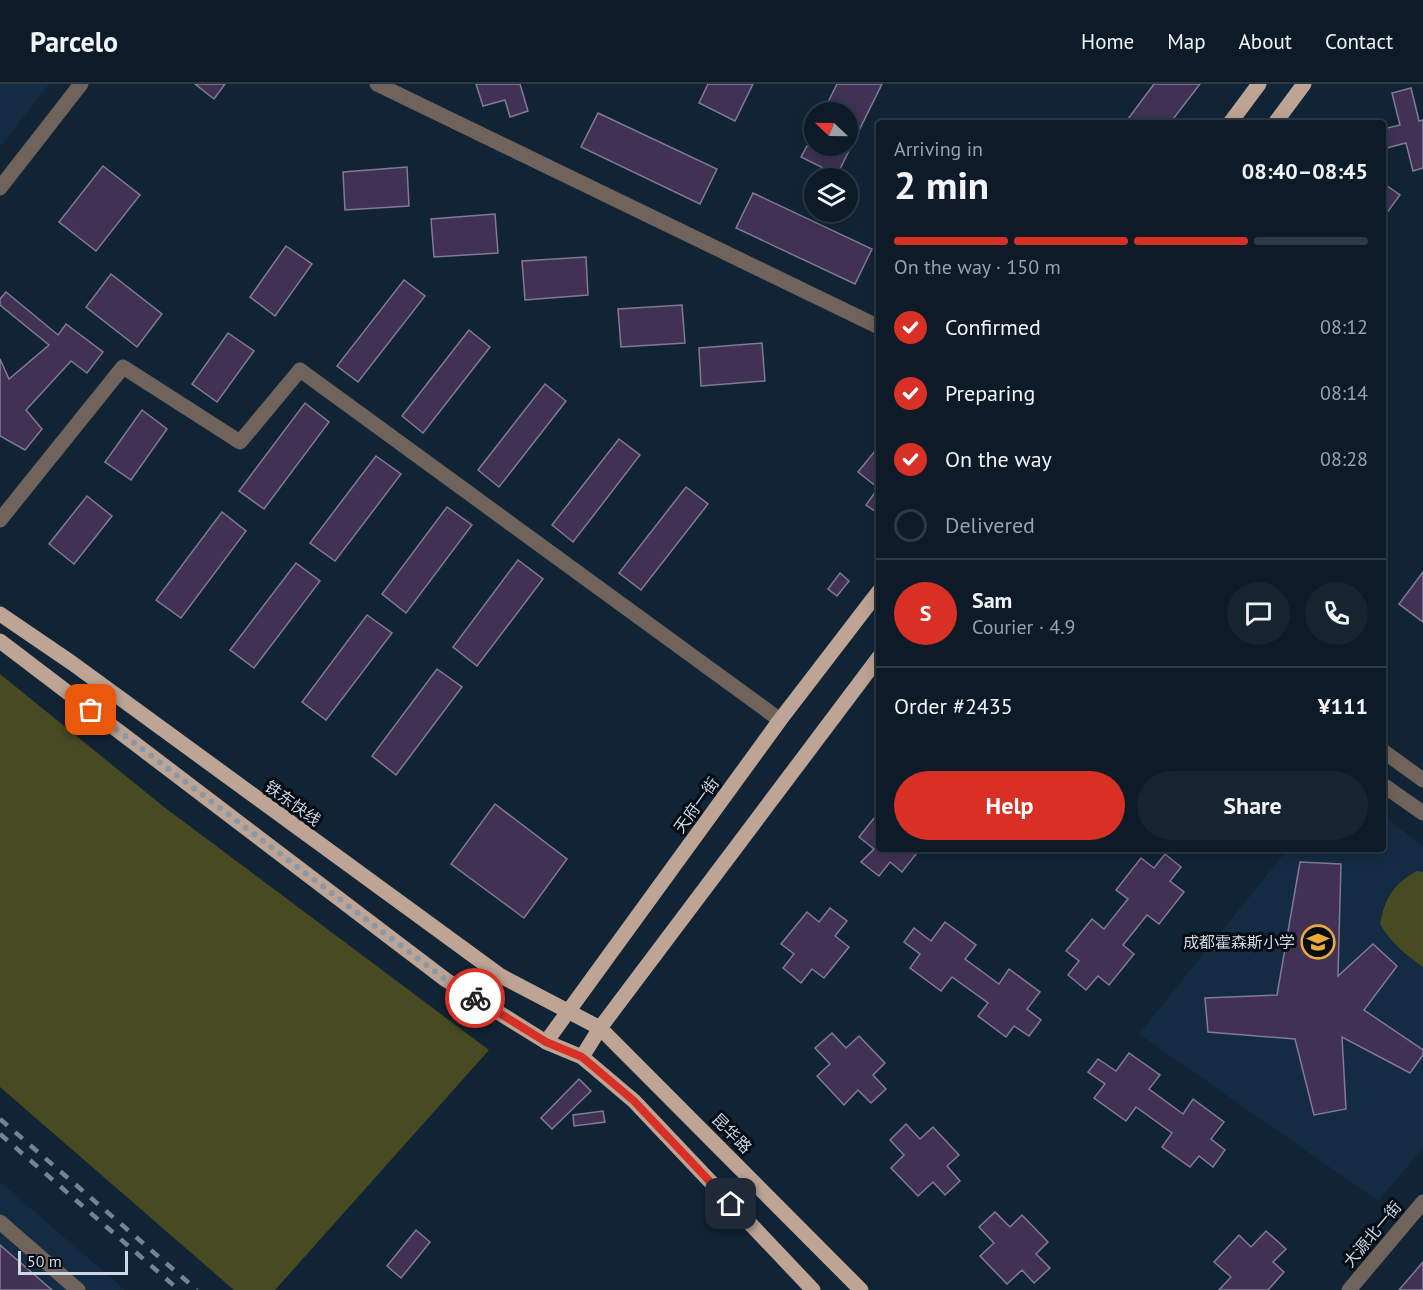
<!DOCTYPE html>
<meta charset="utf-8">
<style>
body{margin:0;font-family:"PT Sans","Noto Sans SC",sans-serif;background:#162430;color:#f1f3f6;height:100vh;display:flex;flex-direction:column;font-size:22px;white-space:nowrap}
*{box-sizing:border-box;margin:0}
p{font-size:20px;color:#9aa1a8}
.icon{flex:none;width:33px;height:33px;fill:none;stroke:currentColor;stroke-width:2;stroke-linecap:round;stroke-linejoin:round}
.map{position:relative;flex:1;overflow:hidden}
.side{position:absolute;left:876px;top:36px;width:510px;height:732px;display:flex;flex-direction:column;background:#0d1b28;border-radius:6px;box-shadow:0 3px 15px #0003,0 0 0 2px #2d3945}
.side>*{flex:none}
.needle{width:39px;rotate:292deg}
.fabs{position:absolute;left:804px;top:18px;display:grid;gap:12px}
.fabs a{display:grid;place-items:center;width:54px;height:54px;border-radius:50%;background:#0d1b28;box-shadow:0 3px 15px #0003,0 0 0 2px #2d3945;font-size:30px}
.scale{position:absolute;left:18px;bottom:15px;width:110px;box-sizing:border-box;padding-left:6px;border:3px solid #ccd8e4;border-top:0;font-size:16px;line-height:21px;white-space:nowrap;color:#ccd8e4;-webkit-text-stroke:4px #050c14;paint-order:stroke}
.pin{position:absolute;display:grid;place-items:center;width:51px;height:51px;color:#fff;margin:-26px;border-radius:12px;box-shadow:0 3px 9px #0006}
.courier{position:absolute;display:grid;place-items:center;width:60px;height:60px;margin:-30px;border:4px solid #d93025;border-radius:50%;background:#fff;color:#222;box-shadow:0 2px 8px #0007}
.overview em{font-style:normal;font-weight:800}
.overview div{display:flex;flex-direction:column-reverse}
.overview{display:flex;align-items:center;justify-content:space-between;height:102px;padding:0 18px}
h1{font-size:39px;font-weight:800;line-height:45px}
.bar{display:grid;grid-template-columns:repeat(4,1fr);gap:9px 6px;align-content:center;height:72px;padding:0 18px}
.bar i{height:8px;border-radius:4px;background:#2d3945}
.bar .on{background:#d93025}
.bar p{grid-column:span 4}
.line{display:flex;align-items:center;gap:15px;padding:0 18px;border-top:2px solid #2d3945}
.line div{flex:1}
.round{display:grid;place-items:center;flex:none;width:63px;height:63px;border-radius:32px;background:#162430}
ol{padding:0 18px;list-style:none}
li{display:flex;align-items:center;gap:18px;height:66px}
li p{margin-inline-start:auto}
li .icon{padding:6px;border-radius:50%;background:#d93025;color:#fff;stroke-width:4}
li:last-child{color:#9aa1a8}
li i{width:33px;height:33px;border:3px solid #2d3945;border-radius:50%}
.cta{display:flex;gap:12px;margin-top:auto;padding:12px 18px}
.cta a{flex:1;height:69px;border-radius:36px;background:#d93025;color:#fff;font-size:24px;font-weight:800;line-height:69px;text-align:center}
.cta a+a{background:#162430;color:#f1f3f6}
header{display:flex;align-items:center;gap:36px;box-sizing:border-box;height:84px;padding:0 30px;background:#0d1b28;border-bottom:2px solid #2d3945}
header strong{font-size:28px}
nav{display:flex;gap:33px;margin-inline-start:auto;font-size:21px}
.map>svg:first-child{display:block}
.built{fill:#132b43}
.green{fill:#484b22}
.building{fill:#403155;stroke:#837994;stroke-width:1.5}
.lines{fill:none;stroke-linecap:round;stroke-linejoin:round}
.minor{stroke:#6f635b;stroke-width:15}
.major{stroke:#bda495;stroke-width:15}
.rail{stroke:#758493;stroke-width:4.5;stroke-dasharray:10 10;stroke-linecap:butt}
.done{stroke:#8b99a7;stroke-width:6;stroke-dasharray:0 10.8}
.route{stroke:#d93025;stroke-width:8}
.labels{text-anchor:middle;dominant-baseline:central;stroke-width:6;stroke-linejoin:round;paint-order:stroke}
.street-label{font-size:16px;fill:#ccd8e4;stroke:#050c14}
.poi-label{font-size:16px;fill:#ccd8e4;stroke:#050c14;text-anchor:end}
</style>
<header>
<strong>Parcelo</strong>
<nav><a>Home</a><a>Map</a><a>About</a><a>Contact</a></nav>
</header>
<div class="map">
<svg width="1423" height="1206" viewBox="0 0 1423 1206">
<rect width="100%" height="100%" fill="#112436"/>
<g class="built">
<polygon points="0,0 49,0 0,63"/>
<polygon points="1383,732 1423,762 1423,1064 1378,1117 1139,950 1288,765 1383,765"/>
<polygon points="0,1098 125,1206 0,1206"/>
</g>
<g class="green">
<polygon points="0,590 164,723 489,966 275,1206 234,1206 0,1003"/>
<path d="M1417,787l6,1v95c-18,-13 -32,-24 -43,-43 5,-26 13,-40 37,-53z"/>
</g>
<g class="building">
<polygon points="195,0 225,0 214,15"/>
<polygon points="476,0 520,0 528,27 510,33 505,16 483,22"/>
<polygon points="708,0 753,0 735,37 699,19"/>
<polygon points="837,0 882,0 837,91 801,73 807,62 848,62 848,28 823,28"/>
<polygon points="1154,0 1200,0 1170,39 1125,39"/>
<polygon points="1411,4 1419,37 1423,36 1423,84 1413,87 1406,59 1383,65 1383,45 1400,41 1392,9"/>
<polygon points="598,29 717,85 700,120 581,63"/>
<polygon points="103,82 140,111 96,167 59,138"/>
<polygon points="407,83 409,122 345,126 343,88"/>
<polygon points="1383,99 1400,111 1383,134"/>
<polygon points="753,109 872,165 855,200 736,144"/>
<polygon points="495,130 498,169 434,173 431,135"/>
<polygon points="286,162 312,180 275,232 250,213"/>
<polygon points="586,173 588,211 525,216 522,177"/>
<polygon points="111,190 162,230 137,263 86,223"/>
<polygon points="404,196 425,212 358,298 337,282"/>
<polygon points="6,208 58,251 66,240 103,268 87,289 71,277 26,326 42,345 25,366 0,352 0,275 9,295 49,261 0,221 0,215"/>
<polygon points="682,221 685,259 621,263 618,225"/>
<polygon points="469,246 490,263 423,349 402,332"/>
<polygon points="228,249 254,267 217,318 192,300"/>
<polygon points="762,259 765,297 701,302 699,264"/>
<polygon points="545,300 566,317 499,403 478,386"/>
<polygon points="305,319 329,338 264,425 239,407"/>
<polygon points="142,326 167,345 131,396 105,378"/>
<polygon points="619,355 640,371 573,458 552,441"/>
<polygon points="879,362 879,430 866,421 878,404 858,388"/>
<polygon points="376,372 401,390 335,477 310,459"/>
<polygon points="686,403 708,420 641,506 619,489"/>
<polygon points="87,412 112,432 74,480 49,460"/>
<polygon points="447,423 472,441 406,529 382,510"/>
<polygon points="222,428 246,447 181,534 156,516"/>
<polygon points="518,476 543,495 477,582 453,563"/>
<polygon points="296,479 320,497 254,584 230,566"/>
<polygon points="1423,488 1423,538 1399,520"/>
<polygon points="840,489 849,497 837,512 828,505"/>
<polygon points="367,531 392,549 326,636 302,618"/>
<polygon points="437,585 462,603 396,691 372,672"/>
<polygon points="495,720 567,775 524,834 451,780"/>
<polygon points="879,728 879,765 920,765 902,788 890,778 879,792 861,778 874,765 859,753"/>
<polygon points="1165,770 1181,783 1170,797 1184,808 1159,840 1147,831 1123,861 1134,870 1109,901 1098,892 1086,906 1068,891 1079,877 1066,867 1092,835 1104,845 1128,815 1116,806 1141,774 1154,784"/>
<polygon points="1300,778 1341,780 1338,892 1373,860 1397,882 1364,926 1423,966 1423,971 1410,989 1342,953 1346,1025 1314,1031 1295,955 1208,948 1205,914 1277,911"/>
<polygon points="830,824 847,837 835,852 849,863 824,894 812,885 801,899 783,884 794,870 781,860 807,828 819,838"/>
<polygon points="945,838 976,861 965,875 999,900 1009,885 1040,908 1027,925 1041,936 1029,952 1014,942 1006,953 978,932 988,919 952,893 941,907 910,884 920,870 904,858 914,844 931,857"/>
<polygon points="832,949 846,964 859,952 885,979 873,991 886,1005 871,1019 858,1006 844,1021 817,992 830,980 815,964"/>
<polygon points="1129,969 1160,991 1149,1005 1183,1030 1193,1015 1224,1038 1211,1055 1225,1066 1213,1083 1199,1072 1190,1083 1162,1063 1172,1049 1136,1023 1126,1037 1094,1014 1105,1000 1088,988 1098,975 1116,987"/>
<polygon points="579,995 591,1007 552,1045 541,1034"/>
<polygon points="603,1027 605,1038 574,1042 573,1031"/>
<polygon points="906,1040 920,1055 933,1043 959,1071 947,1082 960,1097 945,1111 933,1098 918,1112 891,1084 904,1071 890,1056"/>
<polygon points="995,1128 1010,1143 1022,1131 1048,1158 1036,1170 1050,1184 1034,1199 1022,1186 1007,1200 980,1172 994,1159 979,1143"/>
<polygon points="416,1146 430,1158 401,1194 387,1182"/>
<polygon points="1266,1147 1286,1165 1273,1178 1284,1188 1268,1206 1219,1206 1231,1193 1214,1178 1239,1151 1251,1163"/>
<polygon points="0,1161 52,1206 0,1206"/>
<polygon points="1423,1178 1423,1206 1399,1206"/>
</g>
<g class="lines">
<g class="minor">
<polyline points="377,0 879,243"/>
<polyline points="0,104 81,0"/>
<polyline points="0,436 123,283 240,358 300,286 780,636"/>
<polyline points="1383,667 1423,696"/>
<polyline points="1383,701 1423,729"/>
<polyline points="0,1138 78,1206"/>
<polyline points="1349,1206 1423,1118"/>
</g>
<g class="major">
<polyline points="1230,39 1259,0"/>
<polyline points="1275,39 1304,0"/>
<polyline points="0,530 72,579 501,892 600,944 861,1206"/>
<polyline points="0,557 446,896 546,958 582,973 634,1017 813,1206"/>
<polyline points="546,958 780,636 879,507"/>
<polyline points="582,973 600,944 879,573"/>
</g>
<g class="rail">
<polyline points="0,1035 197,1206"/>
<polyline points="0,1050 179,1206"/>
</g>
</g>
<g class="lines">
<polyline class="done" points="91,626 446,896 475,914"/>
<polyline class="route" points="475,914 546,958 582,973 634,1017 731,1120"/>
</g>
<defs>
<g id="school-ring" transform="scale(1.725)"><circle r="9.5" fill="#050c14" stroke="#ebaa39" stroke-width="1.5"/><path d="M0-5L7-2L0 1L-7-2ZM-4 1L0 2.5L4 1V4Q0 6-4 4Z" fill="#ebaa39"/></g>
</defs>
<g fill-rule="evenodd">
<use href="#school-ring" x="1318" y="858"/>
</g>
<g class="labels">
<g class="street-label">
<text transform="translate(293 719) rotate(36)">铁东快线</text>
<text transform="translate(696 721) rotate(-54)">天府一街</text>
<text transform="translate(732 1049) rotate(45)">昆华路</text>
<text transform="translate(1372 1150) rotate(-50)">大源北一街</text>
</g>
<g class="poi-label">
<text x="1295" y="858">成都霍森斯小学</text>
</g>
</g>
</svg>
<div class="fabs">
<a><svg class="needle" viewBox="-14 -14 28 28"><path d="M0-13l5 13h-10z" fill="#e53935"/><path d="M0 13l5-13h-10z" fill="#9aa1a8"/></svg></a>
<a><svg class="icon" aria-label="layers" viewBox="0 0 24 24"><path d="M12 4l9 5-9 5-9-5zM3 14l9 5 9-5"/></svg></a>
</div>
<div class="scale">50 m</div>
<div class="pin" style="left:91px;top:626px;background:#ea580c"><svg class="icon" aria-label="bag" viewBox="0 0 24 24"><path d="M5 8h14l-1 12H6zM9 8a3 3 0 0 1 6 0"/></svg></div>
<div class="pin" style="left:731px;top:1120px;background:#1f2937"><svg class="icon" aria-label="home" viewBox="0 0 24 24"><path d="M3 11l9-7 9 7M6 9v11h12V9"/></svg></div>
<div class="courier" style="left:475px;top:914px"><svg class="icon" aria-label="bike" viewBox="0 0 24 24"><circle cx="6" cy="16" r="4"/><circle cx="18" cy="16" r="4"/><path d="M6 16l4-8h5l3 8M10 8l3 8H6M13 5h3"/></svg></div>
<section class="side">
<div class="overview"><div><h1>2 min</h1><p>Arriving in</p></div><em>08:40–08:45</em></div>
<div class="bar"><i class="on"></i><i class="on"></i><i class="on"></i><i></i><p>On the way · 150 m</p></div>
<ol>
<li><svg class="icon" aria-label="check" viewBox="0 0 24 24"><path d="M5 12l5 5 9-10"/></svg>Confirmed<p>08:12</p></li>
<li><svg class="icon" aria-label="check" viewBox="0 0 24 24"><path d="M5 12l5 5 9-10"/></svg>Preparing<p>08:14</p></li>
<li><svg class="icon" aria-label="check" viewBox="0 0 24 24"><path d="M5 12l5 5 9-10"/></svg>On the way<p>08:28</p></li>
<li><i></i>Delivered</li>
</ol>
<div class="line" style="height:108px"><b class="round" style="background:#d93025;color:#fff">S</b><div><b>Sam</b><p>Courier · 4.9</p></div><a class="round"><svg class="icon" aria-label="chat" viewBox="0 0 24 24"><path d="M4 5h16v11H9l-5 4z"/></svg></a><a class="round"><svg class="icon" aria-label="phone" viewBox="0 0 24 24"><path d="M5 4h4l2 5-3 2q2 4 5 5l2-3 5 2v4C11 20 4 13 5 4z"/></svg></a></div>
<div class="line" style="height:78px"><div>Order #2435</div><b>¥111</b></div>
<div class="cta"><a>Help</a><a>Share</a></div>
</section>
</div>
